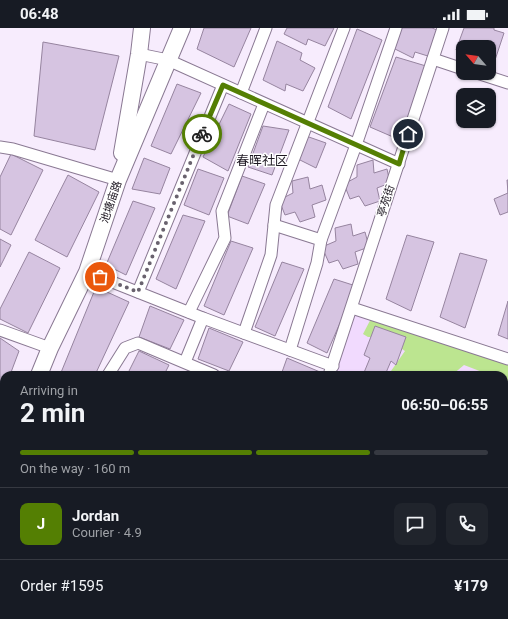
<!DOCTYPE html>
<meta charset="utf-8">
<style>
body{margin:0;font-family:Roboto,"Noto Sans SC",sans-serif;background:#20242c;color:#f1f3f6;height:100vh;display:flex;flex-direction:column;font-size:15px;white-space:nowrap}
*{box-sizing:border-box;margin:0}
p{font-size:13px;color:#9ea1a6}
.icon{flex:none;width:22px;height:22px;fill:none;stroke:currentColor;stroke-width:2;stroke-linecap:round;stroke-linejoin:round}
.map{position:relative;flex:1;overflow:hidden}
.side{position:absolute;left:0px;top:343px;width:508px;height:248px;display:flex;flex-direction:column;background:#171b24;border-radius:12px 12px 0 0;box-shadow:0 1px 3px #0004}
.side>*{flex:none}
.needle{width:26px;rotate:298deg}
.controls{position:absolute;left:456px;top:12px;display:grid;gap:8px}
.controls a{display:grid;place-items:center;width:40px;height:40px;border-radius:8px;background:#171b24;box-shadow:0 1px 3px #0004;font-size:20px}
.pin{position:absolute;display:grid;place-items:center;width:34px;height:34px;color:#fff;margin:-17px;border:2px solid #fff;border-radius:50%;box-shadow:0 1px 4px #0007}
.courier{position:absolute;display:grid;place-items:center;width:40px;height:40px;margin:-20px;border:3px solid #547f03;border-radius:50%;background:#fff;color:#222;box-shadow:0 1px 5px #0007}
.headline em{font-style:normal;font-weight:700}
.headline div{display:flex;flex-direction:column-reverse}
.headline{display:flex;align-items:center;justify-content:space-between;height:68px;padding:0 20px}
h1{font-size:26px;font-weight:700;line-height:30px}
.bar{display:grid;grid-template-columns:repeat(4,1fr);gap:6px 4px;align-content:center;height:48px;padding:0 20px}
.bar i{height:5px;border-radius:3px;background:#363941}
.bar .active{background:#547f03}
.bar p{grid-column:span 4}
.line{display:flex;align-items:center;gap:10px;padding:0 20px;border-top:1px solid #363941}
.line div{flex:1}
.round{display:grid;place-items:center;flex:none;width:42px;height:42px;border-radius:8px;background:#20242c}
.status{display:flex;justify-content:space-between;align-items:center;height:28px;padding:0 20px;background:#171b24;direction:ltr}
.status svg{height:11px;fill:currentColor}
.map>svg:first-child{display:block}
.built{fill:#f1dafe}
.green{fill:#bce590}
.building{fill:#d6c4e1;stroke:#96849f}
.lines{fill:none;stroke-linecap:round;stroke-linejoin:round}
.lane-casing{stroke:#8a7993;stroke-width:8}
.street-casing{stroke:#8a7993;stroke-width:13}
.secondary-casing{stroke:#8a7993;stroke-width:18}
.lane{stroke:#fff;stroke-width:5.5}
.street{stroke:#fff;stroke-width:11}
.secondary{stroke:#fff;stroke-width:16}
.done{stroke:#69626e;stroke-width:4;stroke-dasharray:0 7.2}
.route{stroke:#547f03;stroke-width:5}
.labels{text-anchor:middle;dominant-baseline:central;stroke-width:3;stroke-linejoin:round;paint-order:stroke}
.street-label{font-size:11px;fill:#1d1721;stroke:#fff}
.quarter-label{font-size:13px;fill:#1d1721;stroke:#fff}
</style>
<div class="status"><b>06:48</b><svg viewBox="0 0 49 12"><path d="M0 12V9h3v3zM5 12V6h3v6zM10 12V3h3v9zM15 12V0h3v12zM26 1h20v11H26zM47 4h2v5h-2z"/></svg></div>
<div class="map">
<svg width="508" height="591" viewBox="0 0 508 591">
<rect width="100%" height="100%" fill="#f7ecfd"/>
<g class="built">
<polygon points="352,280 508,331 508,591 259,591 250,588 251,587 504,587 504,347 329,347"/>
<polygon points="90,587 172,587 170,591 97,591"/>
</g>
<g class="green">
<polygon points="375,283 420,296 508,327 508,353 504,352 504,347 490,347 464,337 452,347 397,347 391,343 405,323 384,309 368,309 363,306"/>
<polygon points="504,359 508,360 508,414 504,413"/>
<polygon points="504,437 508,437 508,474 504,476"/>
<polygon points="345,587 375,587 381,590 382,587 468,587 466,591 355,591"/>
</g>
<g class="building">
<polygon points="204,0 251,0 234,39 197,21"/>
<polygon points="287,0 334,0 325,18 308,11 306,17 284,6"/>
<polygon points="399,0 432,0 440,3 431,29 415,24 413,30 391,19"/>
<polygon points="464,0 494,0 494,2 504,5 495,32 489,30 489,19 463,19 463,26 456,22"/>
<polygon points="357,1 382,12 351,91 328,79"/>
<polygon points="277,13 302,25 300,32 315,40 303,63 286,56 285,63 263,52"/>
<polygon points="43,14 119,28 95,122 34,108"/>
<polygon points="396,29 426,38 400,112 370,99"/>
<polygon points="177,56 201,65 171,126 151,118"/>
<polygon points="229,76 251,86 228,143 203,129"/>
<polygon points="263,98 289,102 272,147 248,139"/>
<polygon points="306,108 326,115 316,140 298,131"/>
<polygon points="11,126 43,142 11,207 0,201 0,149"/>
<polygon points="144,130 170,140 160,166 132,161"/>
<polygon points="373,132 374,145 387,141 390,155 377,160 380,173 365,178 359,168 350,171 344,156 357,149 357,137"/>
<polygon points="198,141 224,150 209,187 184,177"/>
<polygon points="68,147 99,164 67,229 35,212"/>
<polygon points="242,148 265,156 248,196 227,188"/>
<polygon points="308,149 310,161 322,157 326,172 312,177 315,189 300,194 295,184 285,187 279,172 293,165 292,153"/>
<polygon points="507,152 508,152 508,184 500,187 494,171 508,165"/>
<polygon points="133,173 155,180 126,247 106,237"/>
<polygon points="183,187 205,193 176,261 156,251"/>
<polygon points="351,196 353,208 365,204 369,219 355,224 358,236 343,241 338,232 329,235 322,219 336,213 335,200"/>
<polygon points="407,207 434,214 411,283 386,271"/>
<polygon points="0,211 11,217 0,239"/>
<polygon points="231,213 253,220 224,287 204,278"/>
<polygon points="29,224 60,240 28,305 0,291 0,281"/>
<polygon points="460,225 487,232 465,300 440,289"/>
<polygon points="282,234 304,241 275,308 255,299"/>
<polygon points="334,251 356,258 327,325 307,315"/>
<polygon points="96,259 129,274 95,347 60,347"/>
<polygon points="508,273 508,311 498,307"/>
<polygon points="150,278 184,292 170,321 139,309"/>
<polygon points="375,298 406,309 396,337 391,333 385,347 363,347 370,330 364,327"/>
<polygon points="209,300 243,314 229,343 198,331"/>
<polygon points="0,310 19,323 10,347 4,347 4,363 0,374"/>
<polygon points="139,323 169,337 164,347 127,347"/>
<polygon points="287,330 320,344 319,347 281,347"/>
<polygon points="508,505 508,568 504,566 504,507 507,509"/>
<polygon points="0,583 4,585 4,587 8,587 16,591 0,591"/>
<polygon points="179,587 220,587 218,591 177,591"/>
</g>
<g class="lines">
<g class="lane-casing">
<polyline id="lane" points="504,462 508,462"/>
</g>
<g class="street-casing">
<g id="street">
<polyline points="139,26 168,32 399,136"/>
<polyline points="433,31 463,41"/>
<polyline points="477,45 508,55"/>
<polyline points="241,65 266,0"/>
<polyline points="0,119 13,121 118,152"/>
<polyline points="274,197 321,212"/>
<polyline points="87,244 203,290 333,338"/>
<polyline points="138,264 223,57"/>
<polyline points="352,280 508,331"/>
<polyline points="189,284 225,210 222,183 264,76"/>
<polyline points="0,302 50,320"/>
<polyline points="244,305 271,227 276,177 344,0"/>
<polyline points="290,322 317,235 321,212 356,117 396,0"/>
<polyline points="185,334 203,290"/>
<polyline points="108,347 125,320 138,315 214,347"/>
<polyline points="329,347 443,0"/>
<polyline points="250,591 251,587"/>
</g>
</g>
<g class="secondary-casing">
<g id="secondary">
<polyline points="122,125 139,26 142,0"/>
<polyline points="39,347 50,320 87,244 118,152 182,0"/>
<polyline points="0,442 4,433"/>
<polyline points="0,554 4,556"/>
<polyline points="60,587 67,591"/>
</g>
</g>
<use href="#lane" class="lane"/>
<use href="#street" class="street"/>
<use href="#secondary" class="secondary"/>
</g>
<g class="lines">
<polyline class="done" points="100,249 138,264 202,106"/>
<polyline class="route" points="202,106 223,57 399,136 408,106"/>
</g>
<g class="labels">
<g class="street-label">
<text transform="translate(386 173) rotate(-72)">亭苑街</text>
<text transform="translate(111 174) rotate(-71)">池塘庙路</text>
</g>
<g class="quarter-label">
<text x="262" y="132">春晖社区</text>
</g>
</g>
</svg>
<div class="controls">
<a><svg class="needle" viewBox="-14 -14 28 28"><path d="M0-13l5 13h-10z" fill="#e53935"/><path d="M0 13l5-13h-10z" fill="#9ea1a6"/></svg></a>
<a><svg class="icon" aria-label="layers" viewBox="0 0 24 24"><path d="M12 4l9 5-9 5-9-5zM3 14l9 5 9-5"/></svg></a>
</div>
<div class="pin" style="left:100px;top:249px;background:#ea580c"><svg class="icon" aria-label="bag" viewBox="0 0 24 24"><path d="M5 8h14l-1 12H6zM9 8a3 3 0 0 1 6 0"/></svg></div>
<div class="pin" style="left:408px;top:106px;background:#1f2937"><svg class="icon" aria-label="home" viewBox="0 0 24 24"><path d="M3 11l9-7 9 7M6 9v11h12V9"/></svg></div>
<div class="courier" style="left:202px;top:106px"><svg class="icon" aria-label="bike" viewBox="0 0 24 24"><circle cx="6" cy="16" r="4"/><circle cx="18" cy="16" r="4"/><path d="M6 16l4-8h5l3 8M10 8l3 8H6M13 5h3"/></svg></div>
<section class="side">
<div class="headline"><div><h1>2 min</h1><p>Arriving in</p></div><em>06:50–06:55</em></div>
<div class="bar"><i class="active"></i><i class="active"></i><i class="active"></i><i></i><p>On the way · 160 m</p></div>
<div class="line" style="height:72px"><b class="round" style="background:#547f03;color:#fff">J</b><div><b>Jordan</b><p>Courier · 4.9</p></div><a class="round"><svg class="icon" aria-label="chat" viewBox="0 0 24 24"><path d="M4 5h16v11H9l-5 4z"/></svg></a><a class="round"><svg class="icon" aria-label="phone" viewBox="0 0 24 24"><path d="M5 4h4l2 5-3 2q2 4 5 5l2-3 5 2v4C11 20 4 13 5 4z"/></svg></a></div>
<div class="line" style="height:52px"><div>Order #1595</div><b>¥179</b></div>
</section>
</div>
